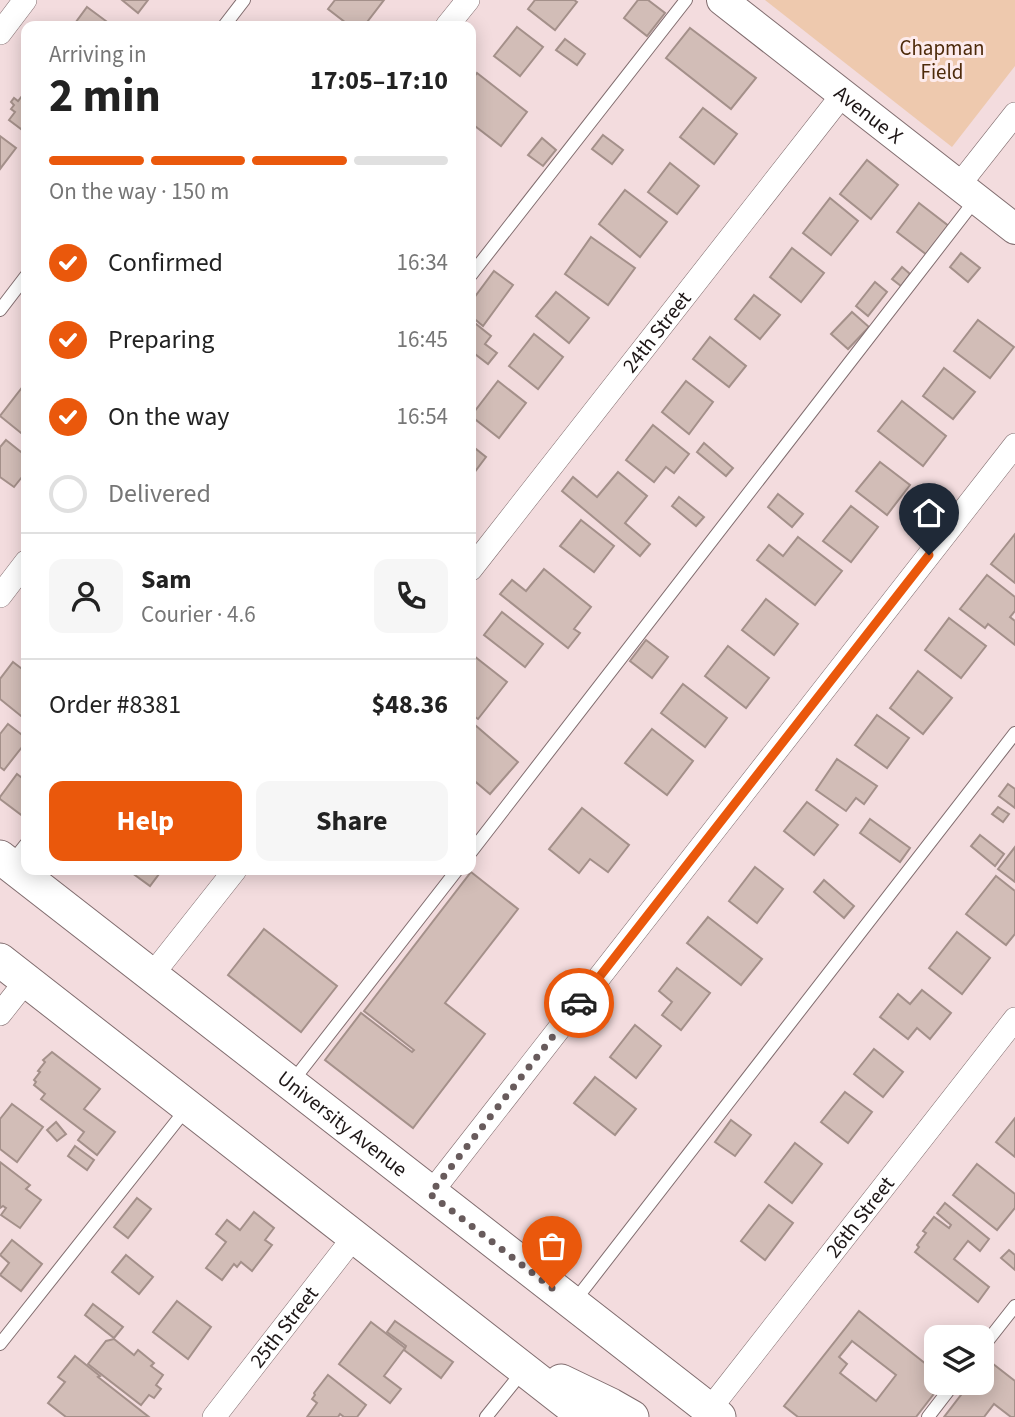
<!DOCTYPE html>
<meta charset="utf-8">
<style>
body{margin:0;font-family:"Source Sans 3",sans-serif;background:#f6f6f6;color:#222;height:100vh;display:flex;flex-direction:column;font-size:26px;white-space:nowrap}
*{box-sizing:border-box;margin:0}
p{font-size:23px;color:#767676}
.icon{flex:none;width:38px;height:38px;fill:none;stroke:currentColor;stroke-width:2;stroke-linecap:round;stroke-linejoin:round}
.map{position:relative;flex:1;overflow:hidden}
.drawer{position:absolute;left:21px;top:21px;width:455px;height:854px;display:flex;flex-direction:column;background:#fff;border-radius:14px;box-shadow:0 4px 18px #0003}
.drawer>*{flex:none}
.fabs{position:absolute;left:924px;top:1325px;display:grid;gap:14px}
.fabs a{display:grid;place-items:center;width:70px;height:70px;border-radius:14px;background:#fff;box-shadow:0 4px 18px #0003;font-size:35px}
.pin{position:absolute;display:grid;place-items:center;width:60px;height:60px;color:#fff;margin:-72px -30px;border-radius:50% 50% 50% 0;rotate:-45deg;box-shadow:0 0 7px #0007}
.pin .icon{rotate:45deg}
.courier{position:absolute;display:grid;place-items:center;width:70px;height:70px;margin:-35px;border:5px solid #ea580c;border-radius:50%;background:#fff;color:#222;box-shadow:0 2px 9px #0007}
.overview em{font-style:normal;font-weight:700}
.overview div{display:flex;flex-direction:column-reverse}
.overview{display:flex;align-items:center;justify-content:space-between;height:119px;padding:0 28px}
h1{font-size:46px;font-weight:700;line-height:52px}
.bar{display:grid;grid-template-columns:repeat(4,1fr);gap:10px 7px;align-content:center;height:84px;padding:0 28px}
.bar i{height:9px;border-radius:5px;background:#e0e0e0}
.bar .on{background:#ea580c}
.bar p{grid-column:span 4}
.line{display:flex;align-items:center;gap:18px;padding:0 28px;border-top:2px solid #e0e0e0}
.line div{flex:1}
.round{display:grid;place-items:center;flex:none;width:74px;height:74px;border-radius:14px;background:#f6f6f6}
ol{padding:0 28px;list-style:none}
li{display:flex;align-items:center;gap:21px;height:77px}
li p{margin-inline-start:auto}
li .icon{padding:7px;border-radius:50%;background:#ea580c;color:#fff;stroke-width:4}
li:last-child{color:#767676}
li i{width:38px;height:38px;border:4px solid #e0e0e0;border-radius:50%}
.primary-button{display:flex;gap:14px;margin-top:auto;padding:14px 28px}
.primary-button a{flex:1;height:80px;border-radius:14px;background:#ea580c;color:#fff;font-size:28px;font-weight:700;line-height:80px;text-align:center}
.primary-button a+a{background:#f6f6f6;color:#222}
.map>svg:first-child{display:block}
.green{fill:#eec9ae}
.building{fill:#d2bdb7;stroke:#a4908a;stroke-width:2;fill-rule:evenodd}
.lines{fill:none;stroke-linecap:round;stroke-linejoin:round}
.service-casing{stroke:#816d6f;stroke-width:14}
.minor-casing{stroke:#816d6f;stroke-width:24}
.tertiary-casing{stroke:#816d6f;stroke-width:32}
.secondary-casing{stroke:#816d6f;stroke-width:35}
.service{stroke:#fff;stroke-width:12}
.minor{stroke:#fff;stroke-width:23}
.tertiary{stroke:#fff;stroke-width:30}
.secondary{stroke:#fff;stroke-width:33}
.done{stroke:#685b5c;stroke-width:7;stroke-dasharray:0 12.6}
.route{stroke:#ea580c;stroke-width:9}
.labels{text-anchor:middle;dominant-baseline:central;stroke-width:6;stroke-linejoin:round;paint-order:stroke}
.park-label{font-size:21px;fill:#4e2b0b;stroke:#fdebec}
.street-label{font-size:21px;fill:#1d1616;stroke:#fdebec}
</style>
<div class="map">
<svg width="1015" height="1417" viewBox="0 0 1015 1417">
<rect width="100%" height="100%" fill="#f3dcde"/>
<polygon class="green" points="765,0 1015,0 1015,66 952,147"/>
<g class="building">
<polygon points="122,0 148,0 138,13"/>
<polygon points="335,0 384,0 364,26 350,26 328,9"/>
<polygon points="535,0 574,0 577,2 555,30 528,9"/>
<polygon points="638,0 648,0 665,13 647,36 624,18"/>
<polygon points="87,7 110,24 108,26 73,26"/>
<polygon points="517,27 543,47 520,76 494,56"/>
<polygon points="690,28 756,78 731,109 666,58"/>
<polygon points="565,39 585,54 577,65 556,50"/>
<polygon points="477,73 527,112 501,146 471,123 471,81"/>
<polygon points="22,96 25,98 26,97 25,132 9,120 15,112 11,109 14,105 11,102 14,98 18,101"/>
<polygon points="703,108 737,134 714,164 680,137"/>
<polygon points="603,135 623,150 612,164 592,149"/>
<polygon points="0,136 16,148 0,169"/>
<polygon points="542,138 556,150 543,166 528,155"/>
<polygon points="867,160 898,185 871,219 840,194"/>
<polygon points="670,163 699,186 677,214 648,192"/>
<polygon points="625,190 667,222 640,257 599,224"/>
<polygon points="830,198 858,221 831,255 803,233"/>
<polygon points="919,203 950,227 927,255 897,232"/>
<polygon points="591,237 635,268 608,305 565,274"/>
<polygon points="792,248 824,273 801,302 770,277"/>
<polygon points="961,253 980,268 968,282 950,267"/>
<polygon points="902,267 910,274 901,286 892,279"/>
<polygon points="494,271 513,285 483,326 471,316 471,302"/>
<polygon points="875,282 887,292 868,316 856,306"/>
<polygon points="556,292 589,318 569,343 536,316"/>
<polygon points="754,295 780,315 760,339 735,319"/>
<polygon points="852,312 869,327 848,349 831,334"/>
<polygon points="471,320 491,336 485,344 497,353 488,364 471,351"/>
<polygon points="978,320 1014,347 990,378 954,351"/>
<polygon points="534,334 563,357 538,389 509,366"/>
<polygon points="710,337 746,366 729,387 693,359"/>
<polygon points="944,368 975,392 953,419 923,396"/>
<polygon points="498,381 526,403 499,438 471,416"/>
<polygon points="686,381 713,402 689,434 662,412"/>
<polygon points="24,385 26,387 26,437 0,416"/>
<polygon points="902,401 946,436 923,466 878,431"/>
<polygon points="653,425 689,454 674,473 666,467 654,482 626,460"/>
<polygon points="6,440 26,456 26,472 14,487 0,477 0,447"/>
<polygon points="704,443 733,468 726,476 697,452"/>
<polygon points="471,445 486,457 471,477"/>
<polygon points="880,462 910,485 887,515 856,491"/>
<polygon points="618,472 647,496 625,523 650,544 640,556 562,491 573,477 597,497"/>
<polygon points="778,494 803,514 792,527 768,507"/>
<polygon points="679,497 704,517 696,526 672,506"/>
<polygon points="851,506 878,527 851,562 823,541"/>
<polygon points="581,520 614,546 594,572 560,546"/>
<polygon points="1015,534 1015,583 991,564"/>
<polygon points="798,537 842,571 815,605 757,560 769,545 783,556"/>
<polygon points="544,569 591,607 574,629 580,633 568,648 500,594 512,580 526,591"/>
<polygon points="987,575 1015,597 1015,611 1010,617 1015,621 1015,645 988,624 985,628 960,609"/>
<polygon points="766,599 798,624 774,655 742,630"/>
<polygon points="502,612 543,644 525,667 484,635"/>
<polygon points="949,618 986,646 961,678 925,650"/>
<polygon points="646,640 668,657 652,678 630,661"/>
<polygon points="728,646 769,678 746,708 705,676"/>
<polygon points="474,656 507,682 478,719 471,714 471,661"/>
<polygon points="13,662 26,672 26,720 0,699 0,679"/>
<polygon points="918,671 952,698 923,734 890,708"/>
<polygon points="683,684 727,718 705,747 661,713"/>
<polygon points="877,715 909,738 887,768 855,745"/>
<polygon points="8,724 26,738 26,742 4,770 0,767 0,734"/>
<polygon points="475,725 518,762 490,794 471,778 471,730"/>
<polygon points="652,729 693,761 667,795 625,763"/>
<polygon points="837,759 877,786 864,804 856,798 846,811 816,790"/>
<polygon points="17,774 26,781 26,814 24,817 0,799 0,797"/>
<polygon points="1008,784 1015,789 1015,808 999,796"/>
<polygon points="807,802 838,825 814,855 784,831"/>
<polygon points="998,807 1009,814 1003,822 992,814"/>
<polygon points="582,808 629,845 608,872 590,859 579,873 549,849"/>
<polygon points="870,819 910,848 900,862 860,833"/>
<polygon points="980,835 1004,854 995,866 971,846"/>
<polygon points="1015,847 1015,882 998,869"/>
<polygon points="755,867 783,889 757,923 729,901"/>
<polygon points="128,870 162,870 150,886"/>
<polygon points="471,872 518,909 445,1003 485,1034 413,1128 325,1060 361,1013 412,1052 414,1050 364,1011"/>
<polygon points="996,876 1015,891 1015,934 1006,945 966,914"/>
<polygon points="824,880 854,906 844,918 814,892"/>
<polygon points="708,917 762,959 741,985 687,943"/>
<polygon points="264,929 337,986 301,1032 228,975"/>
<polygon points="957,932 990,958 962,994 929,968"/>
<polygon points="677,968 710,993 681,1030 662,1015 672,1002 659,991"/>
<polygon points="922,990 951,1013 930,1039 917,1028 908,1039 880,1017 898,994 910,1004"/>
<polygon points="635,1025 661,1046 636,1078 610,1057"/>
<polygon points="874,1049 903,1072 883,1097 854,1074"/>
<polygon points="52,1052 100,1089 84,1109 115,1132 97,1155 78,1140 84,1132 41,1099 45,1094 34,1085 36,1082 34,1080 40,1072 38,1071 45,1062 43,1060"/>
<polygon points="595,1077 636,1109 615,1135 574,1103"/>
<polygon points="845,1092 872,1112 848,1143 821,1122"/>
<polygon points="12,1104 43,1127 17,1162 0,1149 0,1119"/>
<polygon points="1015,1118 1015,1157 996,1142"/>
<polygon points="731,1120 751,1135 735,1156 715,1142"/>
<polygon points="56,1122 66,1134 57,1141 47,1130"/>
<polygon points="795,1143 822,1164 792,1203 765,1182"/>
<polygon points="75,1146 94,1160 87,1170 68,1156"/>
<polygon points="0,1162 30,1185 26,1189 41,1200 20,1228 1,1215 6,1208 3,1206 0,1208"/>
<polygon points="977,1164 1015,1194 1015,1208 997,1230 953,1195"/>
<polygon points="137,1198 151,1209 128,1238 114,1227"/>
<polygon points="945,1203 989,1239 980,1251 968,1241 954,1259 989,1287 978,1302 915,1252 919,1247 917,1245 926,1233 923,1231 934,1217 949,1228 951,1225 937,1213"/>
<polygon points="769,1205 793,1223 765,1260 741,1241"/>
<polygon points="254,1212 274,1228 265,1240 272,1245 252,1271 241,1262 237,1267 234,1264 222,1280 206,1268 226,1242 216,1234 227,1220 240,1230"/>
<polygon points="12,1240 42,1264 21,1291 0,1275 9,1263 0,1255"/>
<polygon points="1009,1250 1015,1255 1015,1270 1001,1258"/>
<polygon points="126,1255 153,1277 139,1294 112,1272"/>
<polygon points="177,1301 211,1327 188,1359 153,1332"/>
<polygon points="93,1304 123,1327 114,1338 85,1315"/>
<path d="M859,1311l77,61v10h7l-27,35h-118l-14,-11zM852,1341l44,34 -20,26 -36,-28 7,-9 -8,-7z"/>
<polygon points="395,1321 453,1362 441,1378 404,1350 406,1346 387,1332"/>
<polygon points="371,1322 405,1348 384,1376 401,1389 390,1403 339,1364"/>
<polygon points="114,1339 134,1355 138,1350 154,1363 151,1366 163,1375 156,1385 161,1389 154,1398 149,1395 141,1405 88,1364 106,1341"/>
<polygon points="75,1356 100,1376 98,1377 149,1417 66,1417 48,1403 65,1382 58,1377"/>
<polygon points="988,1360 1015,1381 1015,1417 1011,1417 994,1404 984,1417 944,1417 971,1382 982,1382 982,1368"/>
<polygon points="328,1375 366,1405 357,1417 344,1417 340,1414 338,1417 307,1417 317,1403 312,1399 315,1395 314,1393"/>
</g>
<g class="lines">
<g class="service-casing">
<g id="service">
<polyline points="224,26 244,0"/>
<polyline points="471,275 686,0"/>
<polyline points="0,310 26,276"/>
<polyline points="471,852 976,199"/>
<polyline points="10,864 26,844"/>
<polyline points="292,1082 457,870"/>
<polyline points="573,1303 1015,733"/>
<polyline points="0,1344 187,1108"/>
<polyline points="982,1348 1015,1306"/>
<polyline points="486,1417 523,1371"/>
<polyline points="928,1417 955,1382"/>
</g>
</g>
<g class="minor-casing">
<g id="minor">
<polyline points="447,26 468,0"/>
<polyline points="0,33 25,0"/>
<polyline points="959,185 1015,114"/>
<path id="s1" d="M471,569l372,-475"/>
<polyline points="0,596 26,562"/>
<polyline points="152,975 235,870"/>
<polyline points="0,1014 26,981"/>
<polyline points="430,1194 1015,445"/>
<path id="s2" d="M709,1410l306,-391"/>
<path id="s3" d="M214,1417l140,-180"/>
</g>
</g>
<g class="tertiary-casing">
<g id="tertiary">
<path id="s4" d="M722,0l293,229"/>
</g>
</g>
<g class="secondary-casing">
<g id="secondary">
<path id="s5" d="M0,857l719,560"/>
<polyline points="0,960 585,1417"/>
<polyline points="561,1381 611,1405 632,1417"/>
</g>
</g>
<use href="#service" class="service"/>
<use href="#minor" class="minor"/>
<use href="#tertiary" class="tertiary"/>
<use href="#secondary" class="secondary"/>
</g>
<g class="lines">
<polyline class="done" points="552,1288 430,1194 579,1003"/>
<polyline class="route" points="579,1003 929,555"/>
</g>
<g class="labels">
<g class="park-label">
<text x="942" y="48">Chapman<tspan x="942" dy="24">Field</tspan></text>
</g>
<g class="street-label">
<text stroke="none"><textPath href="#s4" startOffset="186">Avenue X</textPath></text>
<text stroke="none"><textPath href="#s1" startOffset="301">24th Street</textPath></text>
<text stroke="none"><textPath href="#s5" startOffset="434">University Avenue</textPath></text>
<text stroke="none"><textPath href="#s2" startOffset="245">26th Street</textPath></text>
<text stroke="none"><textPath href="#s3" startOffset="114">25th Street</textPath></text>
</g>
</g>
</svg>
<div class="fabs">
<a><svg class="icon" aria-label="layers" viewBox="0 0 24 24"><path d="M12 4l9 5-9 5-9-5zM3 14l9 5 9-5"/></svg></a>
</div>
<div class="pin" style="left:552px;top:1288px;background:#ea580c"><svg class="icon" aria-label="bag" viewBox="0 0 24 24"><path d="M5 8h14l-1 12H6zM9 8a3 3 0 0 1 6 0"/></svg></div>
<div class="pin" style="left:929px;top:555px;background:#1f2937"><svg class="icon" aria-label="home" viewBox="0 0 24 24"><path d="M3 11l9-7 9 7M6 9v11h12V9"/></svg></div>
<div class="courier" style="left:579px;top:1003px"><svg class="icon" aria-label="car" viewBox="0 0 24 24"><path d="M5 17H2v-5l4-1 3-4h7l3 4 3 1v5h-3M9 17h6M6 11h13"/><circle cx="7" cy="17" r="2"/><circle cx="17" cy="17" r="2"/></svg></div>
<section class="drawer">
<div class="overview"><div><h1>2 min</h1><p>Arriving in</p></div><em>17:05–17:10</em></div>
<div class="bar"><i class="on"></i><i class="on"></i><i class="on"></i><i></i><p>On the way · 150 m</p></div>
<ol>
<li><svg class="icon" aria-label="check" viewBox="0 0 24 24"><path d="M5 12l5 5 9-10"/></svg>Confirmed<p>16:34</p></li>
<li><svg class="icon" aria-label="check" viewBox="0 0 24 24"><path d="M5 12l5 5 9-10"/></svg>Preparing<p>16:45</p></li>
<li><svg class="icon" aria-label="check" viewBox="0 0 24 24"><path d="M5 12l5 5 9-10"/></svg>On the way<p>16:54</p></li>
<li><i></i>Delivered</li>
</ol>
<div class="line" style="height:126px"><a class="round"><svg class="icon" aria-label="person" viewBox="0 0 24 24"><circle cx="12" cy="8" r="4"/><path d="M4 21q1-7 8-7t8 7"/></svg></a><div><b>Sam</b><p>Courier · 4.6</p></div><a class="round"><svg class="icon" aria-label="phone" viewBox="0 0 24 24"><path d="M5 4h4l2 5-3 2q2 4 5 5l2-3 5 2v4C11 20 4 13 5 4z"/></svg></a></div>
<div class="line" style="height:91px"><div>Order #8381</div><b>$48.36</b></div>
<div class="primary-button"><a>Help</a><a>Share</a></div>
</section>
</div>
